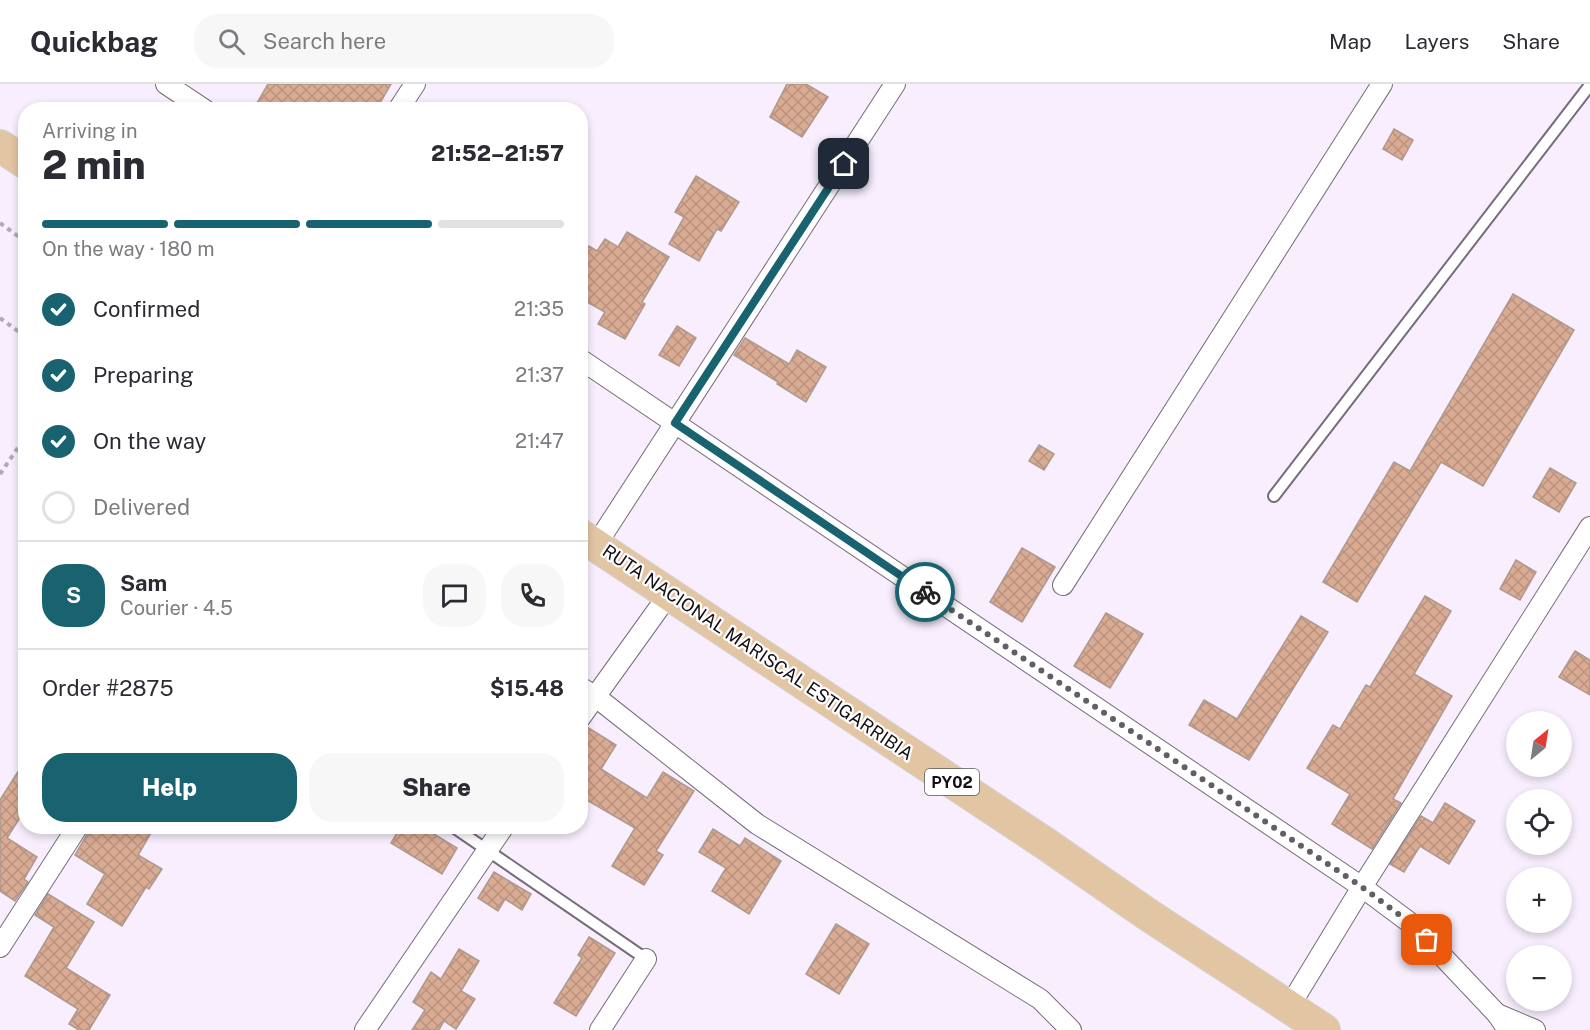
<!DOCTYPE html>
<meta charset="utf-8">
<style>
body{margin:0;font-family:"Public Sans",sans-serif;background:#f7f7f7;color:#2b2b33;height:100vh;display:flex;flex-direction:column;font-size:22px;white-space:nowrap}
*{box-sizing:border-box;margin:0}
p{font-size:20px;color:#7c7c81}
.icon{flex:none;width:33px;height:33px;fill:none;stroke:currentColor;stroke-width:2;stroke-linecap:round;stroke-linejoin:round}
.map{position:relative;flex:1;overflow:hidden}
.sheet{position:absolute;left:18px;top:18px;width:570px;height:732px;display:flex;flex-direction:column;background:#fff;border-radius:24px;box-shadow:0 3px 9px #0003}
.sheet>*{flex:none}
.needle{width:39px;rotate:30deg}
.fabs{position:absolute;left:1506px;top:627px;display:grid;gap:12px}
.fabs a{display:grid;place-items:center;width:66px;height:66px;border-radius:50%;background:#fff;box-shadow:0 3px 9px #0003;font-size:30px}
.pin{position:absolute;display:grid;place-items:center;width:51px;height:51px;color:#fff;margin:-26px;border-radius:12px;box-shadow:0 3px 9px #0006}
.courier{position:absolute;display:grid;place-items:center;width:60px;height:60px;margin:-30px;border:4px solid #196270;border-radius:50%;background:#fff;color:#222;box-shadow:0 2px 8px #0007}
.headline em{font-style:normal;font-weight:800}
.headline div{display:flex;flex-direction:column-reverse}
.headline{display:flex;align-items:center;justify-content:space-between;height:102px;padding:0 24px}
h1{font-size:39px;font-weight:800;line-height:45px}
.bar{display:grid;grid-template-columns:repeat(4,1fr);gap:9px 6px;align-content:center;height:72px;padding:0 24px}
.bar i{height:8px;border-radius:4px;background:#e1e1e2}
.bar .active{background:#196270}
.bar p{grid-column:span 4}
.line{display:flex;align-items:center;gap:15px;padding:0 24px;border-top:2px solid #e1e1e2}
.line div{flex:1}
.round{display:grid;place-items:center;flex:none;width:63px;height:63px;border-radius:24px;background:#f7f7f7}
ol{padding:0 24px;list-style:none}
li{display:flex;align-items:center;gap:18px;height:66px}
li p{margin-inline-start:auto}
li .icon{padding:6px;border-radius:50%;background:#196270;color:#fff;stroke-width:4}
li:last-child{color:#7c7c81}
li i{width:33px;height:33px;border:3px solid #e1e1e2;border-radius:50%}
.action{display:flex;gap:12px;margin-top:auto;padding:12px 24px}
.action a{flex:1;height:69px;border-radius:24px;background:#196270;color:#fff;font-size:24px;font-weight:800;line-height:69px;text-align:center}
.action a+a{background:#f7f7f7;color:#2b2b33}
header{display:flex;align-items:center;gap:36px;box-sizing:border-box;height:84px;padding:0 30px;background:#fff;border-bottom:2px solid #e1e1e2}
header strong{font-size:28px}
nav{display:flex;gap:33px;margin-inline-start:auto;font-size:21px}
.search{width:420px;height:54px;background:#f7f7f7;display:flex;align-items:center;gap:15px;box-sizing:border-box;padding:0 21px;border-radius:24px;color:#7c7c81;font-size:22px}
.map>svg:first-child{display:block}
.building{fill:url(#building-cross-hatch);stroke:#ad998f;stroke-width:1.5}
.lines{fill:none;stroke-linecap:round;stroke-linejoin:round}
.service-casing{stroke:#776c7c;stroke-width:14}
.minor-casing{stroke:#776c7c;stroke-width:22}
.primary-casing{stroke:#d5d4d5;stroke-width:34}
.path{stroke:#b0a8b4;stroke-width:4;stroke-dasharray:4.5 4.5;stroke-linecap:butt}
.service{stroke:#fff;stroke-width:10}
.minor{stroke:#fff;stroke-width:20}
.primary{stroke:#e2c5a3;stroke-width:32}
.done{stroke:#635d66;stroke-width:6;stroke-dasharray:0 10.8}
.route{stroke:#196270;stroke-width:8}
.labels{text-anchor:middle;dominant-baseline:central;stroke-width:4.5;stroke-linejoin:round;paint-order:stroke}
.shield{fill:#fff;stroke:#5a575b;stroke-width:1.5}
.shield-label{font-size:16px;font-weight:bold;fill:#130f15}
.street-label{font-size:18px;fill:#130f15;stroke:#fff}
</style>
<header>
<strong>Quickbag</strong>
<div class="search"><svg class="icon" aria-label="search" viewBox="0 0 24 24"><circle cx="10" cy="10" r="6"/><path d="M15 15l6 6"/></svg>Search here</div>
<nav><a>Map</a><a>Layers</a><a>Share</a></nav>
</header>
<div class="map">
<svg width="1590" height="946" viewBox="0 0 1590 946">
<defs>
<pattern id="building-cross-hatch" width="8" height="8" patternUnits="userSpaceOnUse" patternTransform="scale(1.5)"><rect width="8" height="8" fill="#daab93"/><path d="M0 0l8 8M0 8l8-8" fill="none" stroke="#ba927e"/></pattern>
</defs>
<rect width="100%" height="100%" fill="#f8eefd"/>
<g class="building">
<polygon points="268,0 391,0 376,26 253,26"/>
<polygon points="787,0 806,0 828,13 802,53 770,33"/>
<polygon points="1394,45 1413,56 1402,76 1383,65"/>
<polygon points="696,92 739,118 721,147 717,145 699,177 669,160 684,133 675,128"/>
<polygon points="627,148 669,173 642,218 645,220 625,255 598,240 605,228 580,214 580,195 588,183 580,179 580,175 589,162 597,167 605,155 618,163"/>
<polygon points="1513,210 1574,246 1483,402 1441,378 1357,518 1323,498 1394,378 1410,387"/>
<polygon points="677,242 696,254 679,282 659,271"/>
<polygon points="745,254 789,280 797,266 826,283 806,318 777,300 778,298 734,271"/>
<polygon points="1039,361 1054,370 1044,386 1029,377"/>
<polygon points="1550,384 1576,399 1559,428 1533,413"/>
<polygon points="1022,464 1055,483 1022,538 990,518"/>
<polygon points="1516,476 1536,488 1520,516 1500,505"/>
<polygon points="1425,512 1451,527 1414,590 1452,612 1393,715 1401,719 1372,765 1332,740 1350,710 1307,684 1333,641 1340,645 1366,601 1370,603"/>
<polygon points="1106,529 1143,550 1110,604 1074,582"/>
<polygon points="1301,532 1328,548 1249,676 1189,641 1204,616 1237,635"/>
<polygon points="1575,567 1590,576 1590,611 1559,593"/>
<polygon points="587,643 616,661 601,685 647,714 663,688 694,707 656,767 663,771 644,801 612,782 635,744 580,712 580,653"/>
<polygon points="26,675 26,724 7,754 37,773 24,795 28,798 15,817 0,807 0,716"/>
<polygon points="1445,719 1475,737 1449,780 1420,762 1404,788 1390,780 1421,732 1433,739"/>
<polygon points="92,742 155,742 138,771 162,785 149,805 146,803 122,842 87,820 105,790 75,771"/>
<polygon points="401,742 421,742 457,764 442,790 391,759"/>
<polygon points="713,745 740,762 745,754 781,777 749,830 712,807 726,784 699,768"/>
<polygon points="494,788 531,810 522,826 505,815 498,827 478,814"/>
<polygon points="48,810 94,838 66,884 110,911 89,946 79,946 69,940 78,925 25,892 54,843 35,831"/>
<polygon points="836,840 869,860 839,910 806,890"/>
<polygon points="589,853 615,869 576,932 554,919 582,874 578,871"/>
<polygon points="459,865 479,877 461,907 475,915 456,945 444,937 439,946 412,946 425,926 413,918 431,888 441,895"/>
</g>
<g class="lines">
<g class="service-casing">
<g id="service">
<polyline points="1274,412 1590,1"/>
<polyline points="452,742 646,875"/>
</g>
</g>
<g class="minor-casing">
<g id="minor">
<polyline points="166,0 205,26"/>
<polyline points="398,26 415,0"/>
<polyline points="580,275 1362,803 1413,841 1497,930 1508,946"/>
<polyline points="596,461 895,0"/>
<polyline points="1063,501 1382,0"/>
<polyline points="580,603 596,613 757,740 1040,915 1071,946"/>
<polyline points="580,634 669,510"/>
<polyline points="0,863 78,742"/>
<polyline points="1289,923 1362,803 1590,443"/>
<polyline points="1497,930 1535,946"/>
<polyline points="365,946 504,742"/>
<polyline points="600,946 646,875"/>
</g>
</g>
<g class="primary-casing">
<g id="primary">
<polyline points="0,62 26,79"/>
<polyline points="580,451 1046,760 1147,830 1324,946"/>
</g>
</g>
<g class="path">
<polyline points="0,139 26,158"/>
<polyline points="0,234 26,253"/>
<polyline points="0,390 26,352"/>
</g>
<use href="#service" class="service"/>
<use href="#minor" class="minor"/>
<use href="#primary" class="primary"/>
</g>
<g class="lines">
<polyline class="done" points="925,508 1362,803 1413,841 1427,856"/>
<polyline class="route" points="844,80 675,339 925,508"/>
</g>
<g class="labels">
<rect class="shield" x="925" y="685" width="54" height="26" rx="4.5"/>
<g class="shield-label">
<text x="952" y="698">PY02</text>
</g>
<g class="street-label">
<text transform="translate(758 568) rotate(34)">RUTA NACIONAL MARISCAL ESTIGARRIBIA</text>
</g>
</g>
</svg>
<div class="fabs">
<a><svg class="needle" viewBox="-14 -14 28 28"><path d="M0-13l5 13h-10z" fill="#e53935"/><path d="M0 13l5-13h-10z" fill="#7c7c81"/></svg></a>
<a><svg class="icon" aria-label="locate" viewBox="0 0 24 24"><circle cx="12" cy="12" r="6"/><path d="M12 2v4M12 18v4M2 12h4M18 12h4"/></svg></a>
<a>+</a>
<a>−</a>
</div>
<div class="pin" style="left:1427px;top:856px;background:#ea580c"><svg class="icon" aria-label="bag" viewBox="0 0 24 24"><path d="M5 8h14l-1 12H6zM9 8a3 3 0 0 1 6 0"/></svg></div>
<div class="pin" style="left:844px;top:80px;background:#1f2937"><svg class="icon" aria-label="home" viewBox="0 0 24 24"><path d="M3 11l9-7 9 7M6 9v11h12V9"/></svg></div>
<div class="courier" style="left:925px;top:508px"><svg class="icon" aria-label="bike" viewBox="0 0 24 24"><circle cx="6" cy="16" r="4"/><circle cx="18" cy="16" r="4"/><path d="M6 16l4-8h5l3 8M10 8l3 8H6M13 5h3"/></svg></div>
<section class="sheet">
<div class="headline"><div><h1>2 min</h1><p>Arriving in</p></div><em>21:52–21:57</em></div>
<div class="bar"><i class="active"></i><i class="active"></i><i class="active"></i><i></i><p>On the way · 180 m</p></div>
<ol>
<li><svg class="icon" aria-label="check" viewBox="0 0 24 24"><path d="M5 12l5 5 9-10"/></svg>Confirmed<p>21:35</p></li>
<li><svg class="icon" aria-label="check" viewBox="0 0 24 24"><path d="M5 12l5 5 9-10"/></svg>Preparing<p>21:37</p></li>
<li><svg class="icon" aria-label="check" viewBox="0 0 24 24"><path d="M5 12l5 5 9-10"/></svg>On the way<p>21:47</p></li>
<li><i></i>Delivered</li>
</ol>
<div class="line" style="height:108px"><b class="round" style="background:#196270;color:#fff">S</b><div><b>Sam</b><p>Courier · 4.5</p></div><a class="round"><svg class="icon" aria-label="chat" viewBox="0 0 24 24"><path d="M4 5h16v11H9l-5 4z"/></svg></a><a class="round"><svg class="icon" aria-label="phone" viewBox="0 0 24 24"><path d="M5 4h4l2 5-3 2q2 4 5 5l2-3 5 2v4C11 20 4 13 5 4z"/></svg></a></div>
<div class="line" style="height:78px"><div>Order #2875</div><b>$15.48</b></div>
<div class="action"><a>Help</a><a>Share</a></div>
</section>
</div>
